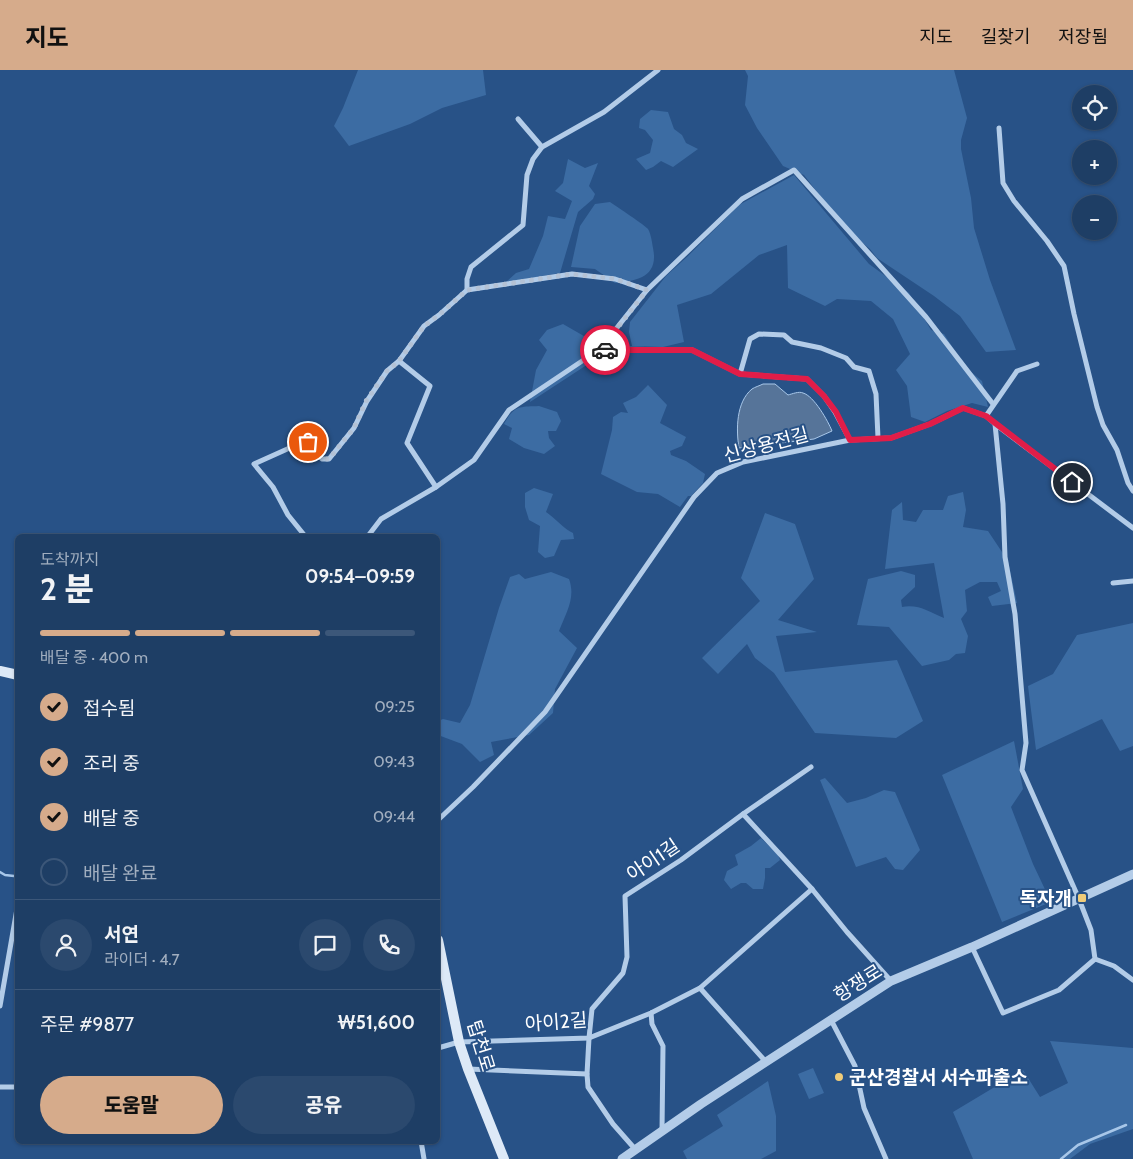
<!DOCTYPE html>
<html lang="ko">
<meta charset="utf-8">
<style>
body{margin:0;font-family:Cabin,"Noto Sans KR",sans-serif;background:#2b496e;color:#f1f3f6;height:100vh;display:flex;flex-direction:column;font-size:19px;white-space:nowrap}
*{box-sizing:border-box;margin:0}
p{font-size:16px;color:#a1aebf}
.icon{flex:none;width:28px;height:28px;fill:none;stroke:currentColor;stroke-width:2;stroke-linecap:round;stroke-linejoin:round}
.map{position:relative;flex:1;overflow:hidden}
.panel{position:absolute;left:15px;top:464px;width:425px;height:610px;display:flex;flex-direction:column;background:#1e3e65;border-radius:8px;box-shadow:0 1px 4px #0004,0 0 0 1px #3c5779}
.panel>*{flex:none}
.buttons{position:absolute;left:1072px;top:15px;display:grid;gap:10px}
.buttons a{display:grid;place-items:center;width:45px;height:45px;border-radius:50%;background:#1e3e65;box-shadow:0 1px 4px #0004,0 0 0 1px #3c5779;font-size:25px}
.pin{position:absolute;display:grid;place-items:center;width:42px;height:42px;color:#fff;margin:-21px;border:2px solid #fff;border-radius:50%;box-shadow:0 1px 5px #0007}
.courier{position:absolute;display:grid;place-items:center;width:50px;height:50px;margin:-25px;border:4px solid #e11d48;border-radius:50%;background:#fff;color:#222;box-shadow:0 1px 6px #0007}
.summary em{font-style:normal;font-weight:800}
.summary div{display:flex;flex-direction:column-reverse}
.summary{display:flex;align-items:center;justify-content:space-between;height:85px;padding:0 25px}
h1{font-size:32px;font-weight:800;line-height:38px}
.bar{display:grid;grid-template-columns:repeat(4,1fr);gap:8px 5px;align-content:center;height:60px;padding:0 25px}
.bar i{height:6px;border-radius:4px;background:#3c5779}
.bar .selected{background:#d6ab8b}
.bar p{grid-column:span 4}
.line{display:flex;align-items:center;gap:12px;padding:0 25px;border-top:1px solid #3c5779}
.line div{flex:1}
.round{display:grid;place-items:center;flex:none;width:52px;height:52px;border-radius:26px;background:#2b496e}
ol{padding:0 25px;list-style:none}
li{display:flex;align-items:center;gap:15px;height:55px}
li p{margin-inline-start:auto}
li .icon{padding:5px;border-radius:50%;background:#d6ab8b;color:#111;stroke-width:4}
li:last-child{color:#a1aebf}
li i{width:28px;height:28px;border:2px solid #3c5779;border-radius:50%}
.primary-button{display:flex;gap:10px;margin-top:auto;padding:10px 25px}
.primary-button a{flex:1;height:58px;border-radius:30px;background:#d6ab8b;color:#111;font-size:20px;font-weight:800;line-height:58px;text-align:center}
.primary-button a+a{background:#2b496e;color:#f1f3f6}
header{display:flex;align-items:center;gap:30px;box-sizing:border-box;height:70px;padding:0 25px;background:#d6ab8b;color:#111}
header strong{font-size:24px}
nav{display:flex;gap:28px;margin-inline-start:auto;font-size:18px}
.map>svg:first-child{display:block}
.green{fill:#3c6ca3}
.water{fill:#567499;stroke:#a8c7e9}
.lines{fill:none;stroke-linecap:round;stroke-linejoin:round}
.stream{stroke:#a8c7e9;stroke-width:2.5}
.minor{stroke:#b3cce8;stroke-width:5}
.tertiary{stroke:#b3cce8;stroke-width:9}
.secondary{stroke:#dde9f7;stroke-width:10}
.done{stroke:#b4c2d5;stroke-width:5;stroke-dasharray:0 9}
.route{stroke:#e11d48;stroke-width:6}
.poi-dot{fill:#f0cc79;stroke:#285287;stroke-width:2}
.labels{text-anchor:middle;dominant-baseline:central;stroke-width:4;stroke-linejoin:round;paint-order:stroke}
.street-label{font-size:19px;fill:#fff;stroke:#285287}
.poi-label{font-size:19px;font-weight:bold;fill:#fff;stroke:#285287;text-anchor:end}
</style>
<header>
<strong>지도</strong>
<nav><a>지도</a><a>길찾기</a><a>저장됨</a></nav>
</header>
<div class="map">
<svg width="1133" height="1089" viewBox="0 0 1133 1089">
<rect width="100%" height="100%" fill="#285287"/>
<g class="green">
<polygon points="358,0 483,0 486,25 442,38 410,54 349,76 334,56 343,38"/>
<polygon points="745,0 954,0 967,48 961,70 961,79 971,128 974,158 990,210 1016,280 986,282 960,246 934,226 877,188 870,179 844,157 804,105 783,96 757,58 745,35 748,6"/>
<polygon points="651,40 668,42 674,59 682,65 686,73 698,79 673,97 661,91 653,97 646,100 636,89 650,83 653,70 645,60 639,58 640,49"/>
<polygon points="568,89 585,98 598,93 589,116 595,124 593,129 578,142 560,203 506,212 516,203 529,199 543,166 548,146 565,149 572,131 555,121 563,113"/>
<polygon points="794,105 869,194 909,223 931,260 944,264 966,298 982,311 988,337 972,333 947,341 925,352 911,347 907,316 896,300 910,284 893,249 871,231 837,229 825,236 788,218 787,175 759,185 711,224 677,235 684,272 663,277 632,276 629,262 630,252 666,206 688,186 739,135"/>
<path d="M610,132c6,4 36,24 38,27 3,5 4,13 5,19 6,28 -15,33 -38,35l-20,-14 -24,-2 9,-41 15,-22z"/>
<polygon points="563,254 596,273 602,285 530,332 536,300 547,280 539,270 547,260"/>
<polygon points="648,315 667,335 660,353 686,367 682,376 670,381 671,385 686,391 705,404 703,413 691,426 688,426 680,437 658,424 637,422 601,404 612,360 613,347 621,342 628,343 623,333 636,327"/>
<path d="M539,336l18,6 4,9 -5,10h-8l1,7 6,8 -11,8 -20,-6 -15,-9 3,-11 -8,-4c10,-19 16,-17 35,-18z"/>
<path d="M534,418l19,6 -7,18c9,6 18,17 27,21l1,6 -13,1 -7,16 -9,2 -7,-6 2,-26 -11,-6 -4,-13v-14z"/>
<path d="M963,422l3,18 -3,17 25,4 20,30 9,42 -25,3 -4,-9 13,-6 -4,-9h-17l-15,8 2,21 -6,8 7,17 -3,17 -9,1 -7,6 -27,6 -33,-39 -32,-2 11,-46 33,-8 14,4v12l-14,13 1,7c17,-3 27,5 42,11l-10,-55 -49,6 7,-59 10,-8 1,18 13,2 7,-12h20l5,-14z"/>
<polygon points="765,443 795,454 814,509 778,550 817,562 776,566 785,602 897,590 923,651 896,668 815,663 774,603 755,588 747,574 718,604 702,588 760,531 741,508"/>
<path d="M551,502l18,7c7,19 -3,34 -10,52l18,17 -22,41 -2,24 -24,22 -38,7 3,13 -14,7 -18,-18 -24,-9v-14l5,-2 17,4 10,-18 29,-97 11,-31 9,-3 6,5z"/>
<polygon points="1133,553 1133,676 1120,681 1102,649 1036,680 1028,616 1053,604 1077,565"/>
<polygon points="1014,671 1023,719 1011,737 1033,794 1051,832 1002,852 942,705"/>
<polygon points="825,708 847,733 866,728 884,720 895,722 920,780 903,800 895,799 886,787 856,797 820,710"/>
<polygon points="761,768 778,785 780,790 770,798 765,798 765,808 763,819 753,819 746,813 741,813 731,819 724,810 727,801 738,795 735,785 751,776"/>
<polygon points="1050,971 1133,978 1133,1059 1090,1074 1070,1089 973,1089 953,1042 1023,1000 1040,1027 1068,1013"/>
<polygon points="813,998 824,1023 809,1029 798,1004"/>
<polygon points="768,1011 776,1046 776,1081 761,1089 687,1089 683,1081 723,1056 717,1045"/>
</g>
<path class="water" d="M763,314h12l13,11c4,-1 11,-4 15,-2 11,3 25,28 29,38l-18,8 -75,9c-3,-18 -3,-46 13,-59 3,-2 7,-3 11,-5z"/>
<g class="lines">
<g class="stream">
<polyline points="0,802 5,805 14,806"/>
<polyline points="1061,1089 1078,1075 1126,1055"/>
</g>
<g class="minor">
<polyline points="518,49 542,77"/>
<polyline points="999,58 1003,113 1014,131 1047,171 1064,196 1074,244 1097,337 1103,355 1117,380 1128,413 1133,421"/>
<polyline points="467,220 467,209 471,197 523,155 527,105 533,89 542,77 604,42 658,0"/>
<polyline points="600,279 647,220 742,129 794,100 926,247 993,334"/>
<polyline points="740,304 750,269 759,264 784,265 792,272 821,278 846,288 854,297 869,301 876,324 878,368"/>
<polyline points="986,346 1017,301 1037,294"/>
<polyline points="436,417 407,373 430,316 399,291 424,256 439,245 467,220 572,204 615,209 647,220"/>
<polyline points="305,466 288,445 273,417 254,394 294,376 308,372 322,389 329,389 354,358 367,331 387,301 399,291"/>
<polyline points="368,466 381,449 436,417 474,390 509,340 600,279 692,280 740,304 807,309 824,326 835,342 850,370"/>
<polyline points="1113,513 1133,511"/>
<polyline points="743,744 812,819 847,862 891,911"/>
<polyline points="438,750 473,717 545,642 694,427 717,403 743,392 850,370 891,368 930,354 963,338 986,346 995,354 1133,458"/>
<polyline points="972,877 1003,943 1059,920 1095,889 1091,860 1079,829 1022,700 1026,673 1015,544 1005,487 1003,434 995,354"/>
<polyline points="1095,889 1114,896 1133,910"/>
<polyline points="700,918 812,819"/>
<polyline points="0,936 18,833"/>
<polyline points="651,943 652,954 663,976 662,1061"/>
<polyline points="831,950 855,996 864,1038 886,1089"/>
<polyline points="438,978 459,972 589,968 651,943 700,918 766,992"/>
<polyline points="468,999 587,1004"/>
<polyline points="0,1017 18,1017"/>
<polyline points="421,1071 424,1089"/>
<polyline points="635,1079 613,1054 588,1017 587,1004 589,968 592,939 623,903 627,887 625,826 681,790 743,744 811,697"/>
</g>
<polyline class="tertiary" points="622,1089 701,1034 891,911 972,877 1133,804"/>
<g class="secondary">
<polyline points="0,601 18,605"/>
<polyline points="438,870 459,972 468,999 504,1089"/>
</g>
</g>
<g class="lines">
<polyline class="done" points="308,372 322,389 329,389 354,358 366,331 387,301 399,291 424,256 439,245 467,220 572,204 615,209 647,220 600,280 605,280"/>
<polyline class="route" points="605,280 692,280 740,304 807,309 824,326 836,342 850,370 891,368 930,354 963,338 986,346 1072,412"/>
</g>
<g class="poi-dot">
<rect x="1077" y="823" width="10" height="10" rx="2.5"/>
<circle cx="839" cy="1007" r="5"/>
</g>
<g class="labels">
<g class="street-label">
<text transform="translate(766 375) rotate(-15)">신상용전길</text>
<text transform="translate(653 790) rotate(-34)">아이1길</text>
<text transform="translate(858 913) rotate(-32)">항쟁로</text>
<text transform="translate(556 952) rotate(-4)">아이2길</text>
<text transform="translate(481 976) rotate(73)">탑천로</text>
</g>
<g class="poi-label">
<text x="1072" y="828">독자개</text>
<text x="849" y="1007" text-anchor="start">군산경찰서 서수파출소</text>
</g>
</g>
</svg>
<div class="buttons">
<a><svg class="icon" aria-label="locate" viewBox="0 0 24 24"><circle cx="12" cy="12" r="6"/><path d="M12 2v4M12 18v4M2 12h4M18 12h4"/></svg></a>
<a>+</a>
<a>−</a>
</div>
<div class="pin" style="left:308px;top:372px;background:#ea580c"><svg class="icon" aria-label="bag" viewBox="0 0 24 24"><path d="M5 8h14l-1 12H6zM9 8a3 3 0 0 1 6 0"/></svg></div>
<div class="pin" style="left:1072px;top:412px;background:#1f2937"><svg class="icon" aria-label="home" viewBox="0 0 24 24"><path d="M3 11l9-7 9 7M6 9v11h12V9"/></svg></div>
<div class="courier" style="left:605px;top:280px"><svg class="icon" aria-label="car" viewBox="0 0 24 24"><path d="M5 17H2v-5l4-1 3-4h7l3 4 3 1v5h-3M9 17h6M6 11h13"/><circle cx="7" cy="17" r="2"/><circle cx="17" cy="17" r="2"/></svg></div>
<section class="panel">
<div class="summary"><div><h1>2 분</h1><p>도착까지</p></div><em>09:54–09:59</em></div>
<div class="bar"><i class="selected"></i><i class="selected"></i><i class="selected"></i><i></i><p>배달 중 · 400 m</p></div>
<ol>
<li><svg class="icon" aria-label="check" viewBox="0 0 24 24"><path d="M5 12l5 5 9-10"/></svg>접수됨<p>09:25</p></li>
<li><svg class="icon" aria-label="check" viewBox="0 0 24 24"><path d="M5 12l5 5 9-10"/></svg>조리 중<p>09:43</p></li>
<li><svg class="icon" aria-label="check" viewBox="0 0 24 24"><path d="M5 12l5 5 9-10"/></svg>배달 중<p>09:44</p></li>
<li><i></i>배달 완료</li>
</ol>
<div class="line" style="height:90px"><a class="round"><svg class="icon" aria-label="person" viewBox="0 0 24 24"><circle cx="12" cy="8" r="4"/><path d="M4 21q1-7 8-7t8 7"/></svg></a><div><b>서연</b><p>라이더 · 4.7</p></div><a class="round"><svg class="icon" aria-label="chat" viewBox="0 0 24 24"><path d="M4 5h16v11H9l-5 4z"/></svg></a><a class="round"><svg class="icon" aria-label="phone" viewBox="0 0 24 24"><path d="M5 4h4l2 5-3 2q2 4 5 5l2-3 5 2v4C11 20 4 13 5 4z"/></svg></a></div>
<div class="line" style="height:65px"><div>주문 #9877</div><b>₩51,600</b></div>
<div class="primary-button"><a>도움말</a><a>공유</a></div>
</section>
</div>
